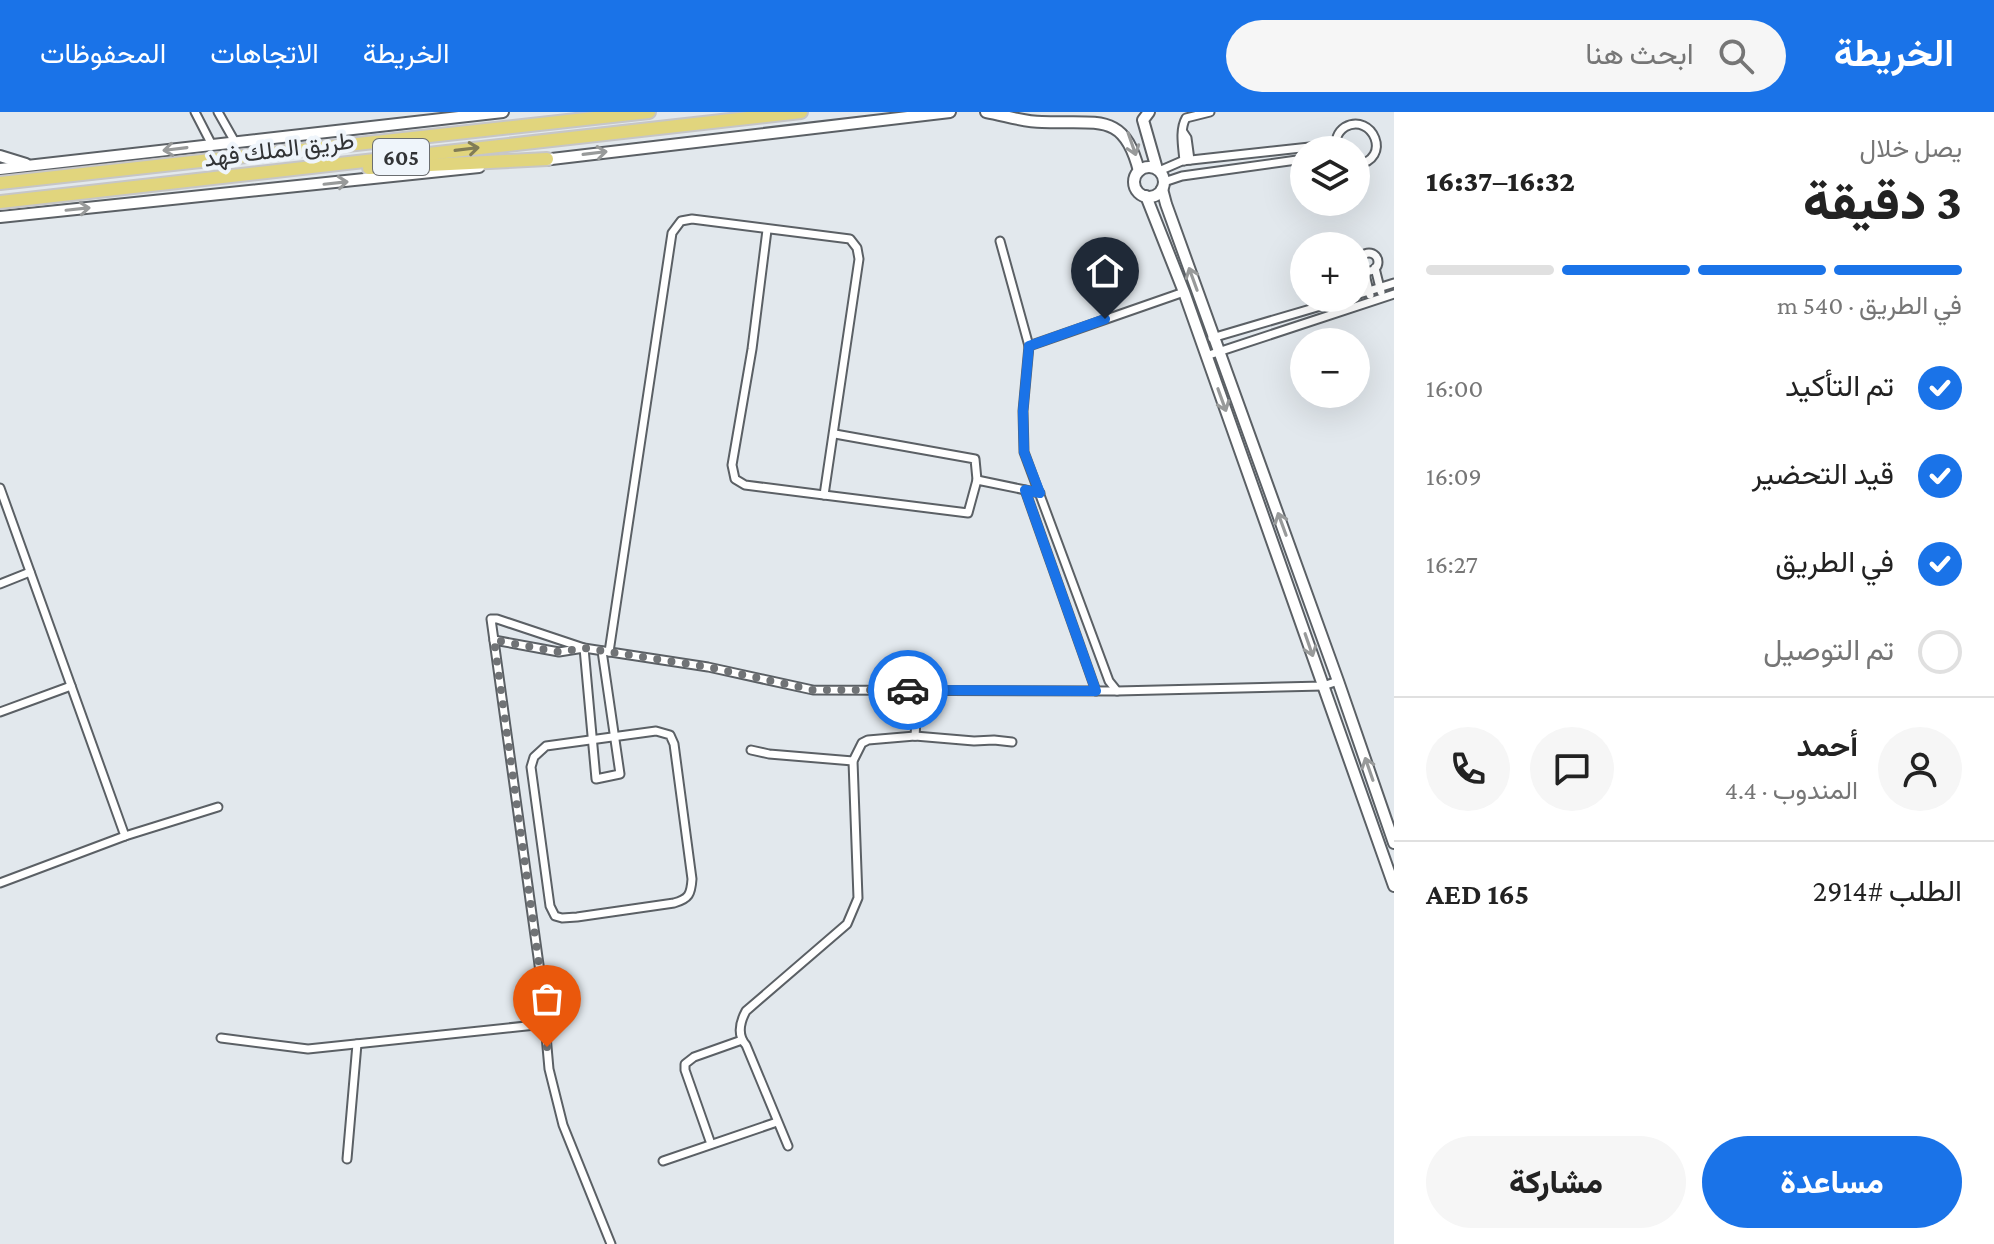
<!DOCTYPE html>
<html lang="ar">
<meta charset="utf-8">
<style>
body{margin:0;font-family:"Crimson Pro",Vazirmatn,serif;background:#f6f6f6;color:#222;direction:rtl;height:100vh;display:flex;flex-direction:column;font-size:30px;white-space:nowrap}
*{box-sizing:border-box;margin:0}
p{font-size:26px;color:#767676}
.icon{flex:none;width:44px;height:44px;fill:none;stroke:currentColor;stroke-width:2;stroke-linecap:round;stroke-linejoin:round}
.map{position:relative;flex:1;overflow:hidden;direction:ltr}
.panel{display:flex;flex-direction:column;background:#fff;width:600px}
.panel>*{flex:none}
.buttons{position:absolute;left:1290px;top:24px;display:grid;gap:16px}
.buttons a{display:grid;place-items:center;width:80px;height:80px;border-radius:50%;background:#fff;box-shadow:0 8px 32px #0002;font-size:40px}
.pin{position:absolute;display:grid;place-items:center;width:68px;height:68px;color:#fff;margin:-82px -34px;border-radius:50% 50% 50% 0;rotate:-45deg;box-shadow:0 0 8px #0007}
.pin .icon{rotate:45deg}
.courier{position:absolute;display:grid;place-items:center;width:80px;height:80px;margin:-40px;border:6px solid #1a73e8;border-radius:50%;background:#fff;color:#222;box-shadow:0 2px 10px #0007}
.headline em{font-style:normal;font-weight:800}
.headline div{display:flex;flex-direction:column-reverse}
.headline{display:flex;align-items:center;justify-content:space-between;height:136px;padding:0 32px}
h1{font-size:52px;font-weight:800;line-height:60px}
.bar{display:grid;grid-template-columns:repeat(4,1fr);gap:12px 8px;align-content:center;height:96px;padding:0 32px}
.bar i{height:10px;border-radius:6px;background:#e0e0e0}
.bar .current{background:#1a73e8}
.bar p{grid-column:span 4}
.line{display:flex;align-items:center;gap:20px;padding:0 32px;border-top:2px solid #e0e0e0}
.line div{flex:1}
.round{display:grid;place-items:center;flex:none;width:84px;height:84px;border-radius:42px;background:#f6f6f6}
ol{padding:0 32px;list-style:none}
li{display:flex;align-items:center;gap:24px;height:88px}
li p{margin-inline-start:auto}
li .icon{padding:8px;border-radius:50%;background:#1a73e8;color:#fff;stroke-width:4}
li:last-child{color:#767676}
li i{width:44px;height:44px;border:4px solid #e0e0e0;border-radius:50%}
.action{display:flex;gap:16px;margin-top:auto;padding:16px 32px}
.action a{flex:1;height:92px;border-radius:48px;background:#1a73e8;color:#fff;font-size:32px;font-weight:800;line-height:92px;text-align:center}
.action a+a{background:#f6f6f6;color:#222}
header{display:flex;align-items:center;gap:48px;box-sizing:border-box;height:112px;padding:0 40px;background:#1a73e8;color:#fff}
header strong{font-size:38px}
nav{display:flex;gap:44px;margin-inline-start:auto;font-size:28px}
.search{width:560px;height:72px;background:#f6f6f6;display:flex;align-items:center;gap:20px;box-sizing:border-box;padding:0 28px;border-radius:44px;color:#767676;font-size:30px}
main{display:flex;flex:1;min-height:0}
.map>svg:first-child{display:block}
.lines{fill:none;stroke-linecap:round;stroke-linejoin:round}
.street-casing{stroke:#5b6065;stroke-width:11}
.secondary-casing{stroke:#5b6065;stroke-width:14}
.highway-casing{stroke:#c6c6c7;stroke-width:16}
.street{stroke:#fff;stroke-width:7}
.secondary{stroke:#fff;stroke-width:10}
.highway{stroke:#e1d57d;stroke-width:12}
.oneway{stroke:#989a9a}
.oneway2{stroke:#817c56}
.done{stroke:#707376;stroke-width:8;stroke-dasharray:0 14.4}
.route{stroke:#1a73e8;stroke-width:10}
.labels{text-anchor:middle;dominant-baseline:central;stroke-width:8;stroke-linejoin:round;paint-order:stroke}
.shield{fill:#eff5fb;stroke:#6b6e71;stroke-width:2}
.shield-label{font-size:22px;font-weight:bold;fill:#323436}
.street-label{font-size:24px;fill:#323436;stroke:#eff5fb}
</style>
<header>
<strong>الخريطة</strong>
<div class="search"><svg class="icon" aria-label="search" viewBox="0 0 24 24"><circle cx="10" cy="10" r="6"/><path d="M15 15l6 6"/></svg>ابحث هنا</div>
<nav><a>الخريطة</a><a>الاتجاهات</a><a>المحفوظات</a></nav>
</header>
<main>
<section class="panel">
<div class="headline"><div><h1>3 دقيقة</h1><p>يصل خلال</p></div><em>16:32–16:37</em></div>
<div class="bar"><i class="current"></i><i class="current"></i><i class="current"></i><i></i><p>في الطريق · 540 m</p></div>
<ol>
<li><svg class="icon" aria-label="check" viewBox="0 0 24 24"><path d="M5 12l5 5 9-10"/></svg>تم التأكيد<p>16:00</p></li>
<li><svg class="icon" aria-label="check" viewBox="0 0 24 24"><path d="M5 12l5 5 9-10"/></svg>قيد التحضير<p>16:09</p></li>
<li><svg class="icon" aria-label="check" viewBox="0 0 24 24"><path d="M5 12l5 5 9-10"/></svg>في الطريق<p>16:27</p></li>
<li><i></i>تم التوصيل</li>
</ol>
<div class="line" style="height:144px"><a class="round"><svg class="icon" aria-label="person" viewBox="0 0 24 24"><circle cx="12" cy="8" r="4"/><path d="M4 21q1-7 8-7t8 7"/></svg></a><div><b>أحمد</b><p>المندوب · 4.4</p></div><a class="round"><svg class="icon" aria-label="chat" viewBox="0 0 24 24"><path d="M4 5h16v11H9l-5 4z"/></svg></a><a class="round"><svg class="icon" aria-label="phone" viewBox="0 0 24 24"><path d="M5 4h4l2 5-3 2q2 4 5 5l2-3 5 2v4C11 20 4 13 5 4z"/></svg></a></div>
<div class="line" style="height:104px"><div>الطلب #2914</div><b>AED 165</b></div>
<div class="action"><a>مساعدة</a><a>مشاركة</a></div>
</section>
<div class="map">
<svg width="1394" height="1132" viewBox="0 0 1394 1132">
<rect width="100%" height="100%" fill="#e2e8ed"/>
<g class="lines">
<g class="street-casing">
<g id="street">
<polyline points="195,0 212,33"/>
<polyline points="218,0 235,30"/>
<polyline points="1183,20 1187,26 1190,48"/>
<path d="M1336,38c-1,-9 0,-17 9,-23 27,-15 49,32 11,38"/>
<path d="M1184,49c-1,-13 -5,-31 2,-43l24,-6"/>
<polyline points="1159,59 1182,49 1328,33 1336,30"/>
<polyline points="1164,70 1182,64 1304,47"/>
<polyline points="767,118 752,237 732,353 735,367 745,373 824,383"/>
<polyline points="1000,129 1029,234"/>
<circle cx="1369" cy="150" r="9"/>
<polyline points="1375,156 1381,180"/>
<polyline points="1364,158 1370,183"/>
<polyline points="1184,180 1029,234 1023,299 1024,340 1109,569 1117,579 1323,574 1338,569"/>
<polyline points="1356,183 1394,171"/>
<polyline points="1212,226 1348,186"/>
<polyline points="1206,244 1394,182"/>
<polyline points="835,322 975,347 977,368"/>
<polyline points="0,376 125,724 0,771"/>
<polyline points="1025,378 1096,579"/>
<polyline points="0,472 30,460"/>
<polyline points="494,528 559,540 584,536 596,667 620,662 602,539"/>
<polyline points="609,540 672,121 681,109 692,107 850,127 857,136 859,147 824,383 968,401 977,368 1040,381"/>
<polyline points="0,600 71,574"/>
<path d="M656,619l14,4 4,9 18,135c-1,15 -3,20 -18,24l-97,14 -15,1 -7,-2 -5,-10 -19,-139 3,-10 12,-11z"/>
<polyline points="915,624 918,578"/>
<polyline points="751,638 769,642 853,649"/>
<polyline points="125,724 218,695"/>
<polyline points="221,926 308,937 545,912"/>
<polyline points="711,1032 685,958 685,952 694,945 742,928"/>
<path d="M788,1034l-42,-101c-9,-10 -6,-23 0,-34l101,-87 11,-26 -5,-137 9,-18 6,-3 47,-4 59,5 20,-1 18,2"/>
<polyline points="347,1047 357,932"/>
<polyline points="663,1049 777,1010"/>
<polyline points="611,1132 563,1013 549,957 541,867 491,507 497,507 584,536 708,555 813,578 1117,579"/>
</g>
</g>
<g class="secondary-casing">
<g id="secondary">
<path d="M986,0c18,3 37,10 56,10 58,2 82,-10 97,49"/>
<polyline points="1149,0 1143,8 1157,57"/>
<polyline points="0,44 26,52"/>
<polyline points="543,48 950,0"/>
<circle cx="1149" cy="70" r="15"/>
<polyline points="0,57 503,0"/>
<polyline points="1162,77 1166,92 1338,569 1394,731"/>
<polyline points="1146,84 1184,180 1394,774"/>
<polyline points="0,105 479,55"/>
</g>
</g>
<g class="highway-casing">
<g id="highway">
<polyline points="369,56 547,47"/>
<polyline points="0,71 649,0"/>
<polyline points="0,90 801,0"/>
</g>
</g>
<use href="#street" class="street"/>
<use href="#secondary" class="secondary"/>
<use href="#highway" class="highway"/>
</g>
<defs><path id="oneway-shaft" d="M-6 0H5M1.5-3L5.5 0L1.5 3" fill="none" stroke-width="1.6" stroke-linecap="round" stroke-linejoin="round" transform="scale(2)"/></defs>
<g class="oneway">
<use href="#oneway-shaft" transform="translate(1132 32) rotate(71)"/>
<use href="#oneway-shaft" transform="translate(175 37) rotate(173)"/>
<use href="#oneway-shaft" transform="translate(595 41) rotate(-7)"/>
<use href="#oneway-shaft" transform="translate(336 71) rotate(-6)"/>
<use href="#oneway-shaft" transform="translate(78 97) rotate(-6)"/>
<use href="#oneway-shaft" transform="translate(1193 167) rotate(-110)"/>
<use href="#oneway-shaft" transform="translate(1222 288) rotate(70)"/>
<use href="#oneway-shaft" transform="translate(1282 412) rotate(-110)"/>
<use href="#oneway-shaft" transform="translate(1309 533) rotate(71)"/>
<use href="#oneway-shaft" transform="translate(1369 657) rotate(-109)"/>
</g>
<use class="oneway2" href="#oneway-shaft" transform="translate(467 37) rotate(-7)"/>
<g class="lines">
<polyline class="done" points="547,935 541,867 494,528 559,540 584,536 708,555 813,578 908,578"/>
<polyline class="route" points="908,578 1096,579 1025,378 1040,381 1024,340 1023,299 1029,234 1105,207"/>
</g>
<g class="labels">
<rect class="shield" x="373" y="27" width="56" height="36" rx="6"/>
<g class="shield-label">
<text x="401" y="45">605</text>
</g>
<g class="street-label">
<text transform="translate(279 37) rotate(-7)">طريق الملك فهد</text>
</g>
</g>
</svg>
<div class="buttons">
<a><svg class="icon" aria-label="layers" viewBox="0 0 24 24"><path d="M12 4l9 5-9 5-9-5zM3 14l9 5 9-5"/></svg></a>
<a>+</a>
<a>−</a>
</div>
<div class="pin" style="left:547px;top:935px;background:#ea580c"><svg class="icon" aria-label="bag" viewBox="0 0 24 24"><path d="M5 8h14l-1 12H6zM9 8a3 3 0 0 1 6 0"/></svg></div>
<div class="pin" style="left:1105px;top:207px;background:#1f2937"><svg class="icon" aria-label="home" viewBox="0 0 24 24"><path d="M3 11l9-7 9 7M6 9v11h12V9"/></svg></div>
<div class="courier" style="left:908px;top:578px"><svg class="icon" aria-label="car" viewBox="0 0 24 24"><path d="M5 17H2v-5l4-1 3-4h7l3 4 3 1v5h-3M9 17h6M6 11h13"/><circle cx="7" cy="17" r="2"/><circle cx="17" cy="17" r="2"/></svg></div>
</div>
</main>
